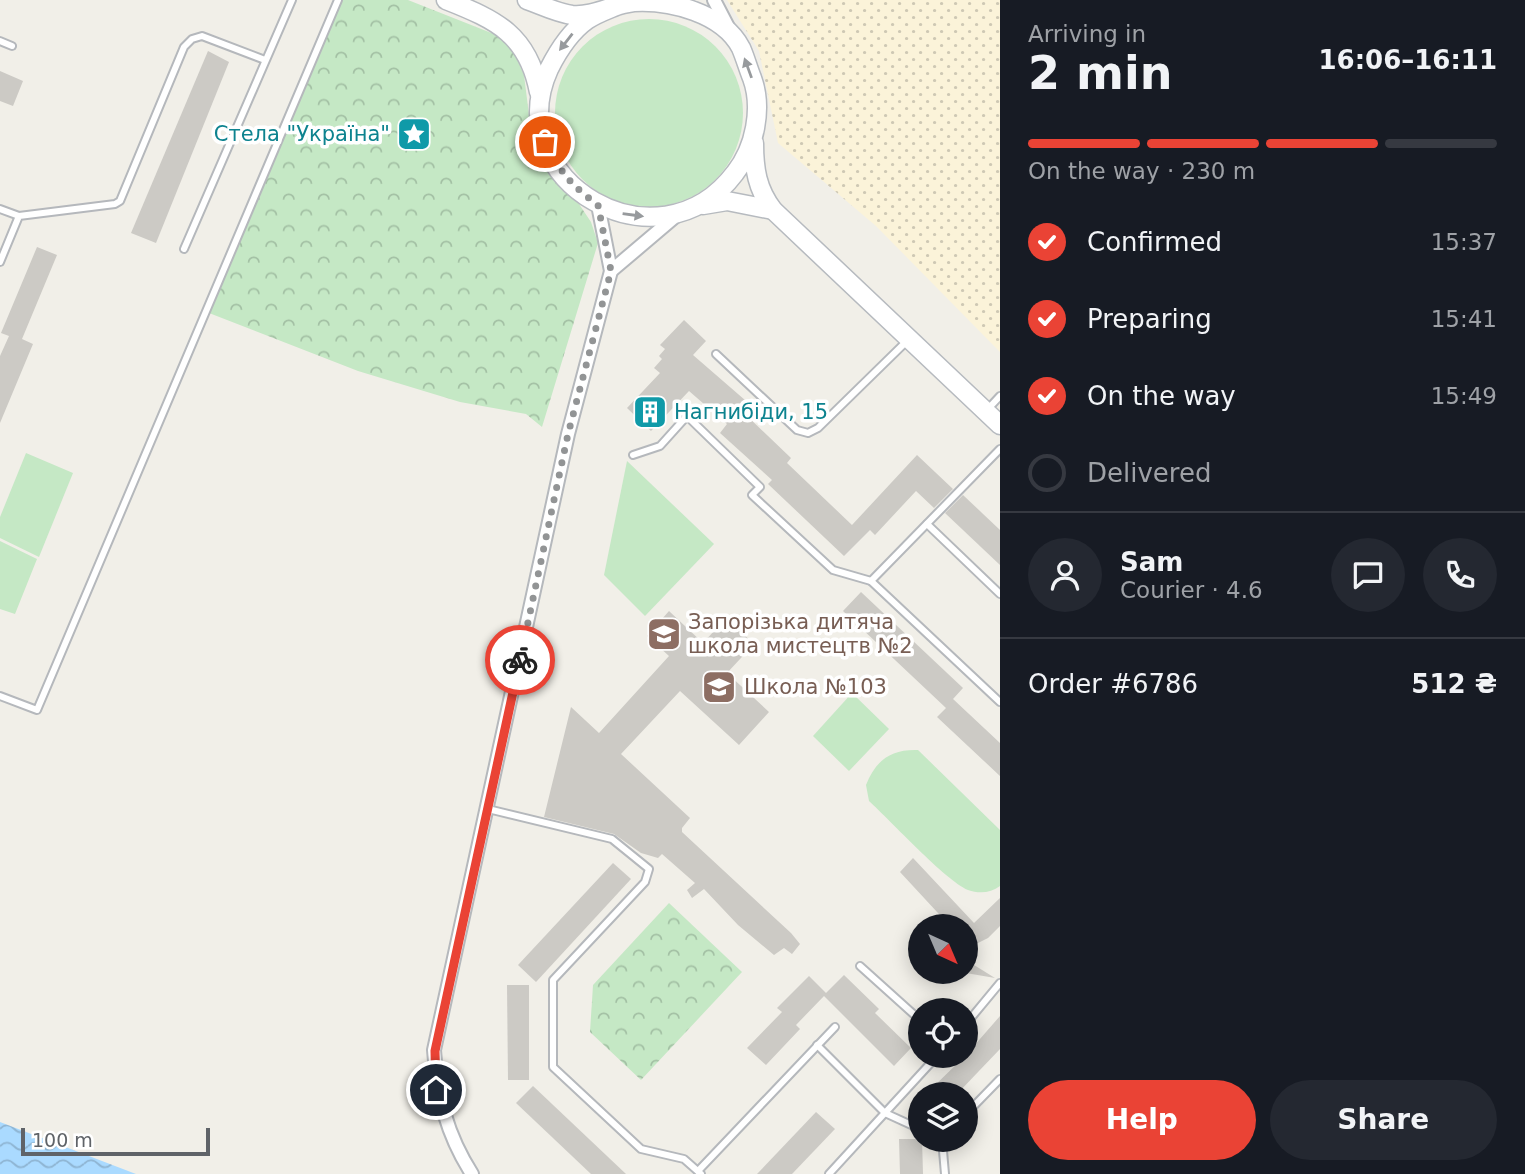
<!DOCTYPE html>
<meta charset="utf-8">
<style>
body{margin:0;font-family:"DejaVu Sans",sans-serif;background:#242831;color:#f1f3f6;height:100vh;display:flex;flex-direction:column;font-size:26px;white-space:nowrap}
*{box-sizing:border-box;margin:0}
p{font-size:23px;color:#9ea1a6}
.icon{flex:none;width:38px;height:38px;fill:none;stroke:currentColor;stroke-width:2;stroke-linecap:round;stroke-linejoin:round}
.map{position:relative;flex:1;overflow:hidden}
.sheet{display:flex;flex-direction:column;background:#171b24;width:525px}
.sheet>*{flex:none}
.needle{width:46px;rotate:136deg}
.tools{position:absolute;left:908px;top:914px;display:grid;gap:14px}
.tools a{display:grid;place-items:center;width:70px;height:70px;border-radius:50%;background:#171b24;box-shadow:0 4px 18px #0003;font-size:35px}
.scale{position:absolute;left:21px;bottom:18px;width:189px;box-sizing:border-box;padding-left:7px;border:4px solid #5f6368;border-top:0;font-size:19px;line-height:24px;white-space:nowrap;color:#5f6368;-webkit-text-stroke:5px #fff;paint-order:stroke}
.pin{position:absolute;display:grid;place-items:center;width:60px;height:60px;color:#fff;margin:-30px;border:4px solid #fff;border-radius:50%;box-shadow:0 2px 7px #0007}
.courier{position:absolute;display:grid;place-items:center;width:70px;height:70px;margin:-35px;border:5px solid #ea4335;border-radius:50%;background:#fff;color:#222;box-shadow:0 2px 9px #0007}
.summary em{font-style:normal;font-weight:700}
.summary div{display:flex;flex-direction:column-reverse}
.summary{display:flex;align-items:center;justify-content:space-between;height:119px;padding:0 28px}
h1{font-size:46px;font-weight:700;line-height:52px}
.bar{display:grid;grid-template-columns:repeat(4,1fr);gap:10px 7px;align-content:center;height:84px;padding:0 28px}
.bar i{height:9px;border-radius:5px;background:#363941}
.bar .on{background:#ea4335}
.bar p{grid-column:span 4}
.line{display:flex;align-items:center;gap:18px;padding:0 28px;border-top:2px solid #363941}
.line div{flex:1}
.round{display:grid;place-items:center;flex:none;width:74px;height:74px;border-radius:37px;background:#242831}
ol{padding:0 28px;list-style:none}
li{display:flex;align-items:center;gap:21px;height:77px}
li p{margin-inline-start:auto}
li .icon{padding:7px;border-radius:50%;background:#ea4335;color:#fff;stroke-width:4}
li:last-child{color:#9ea1a6}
li i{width:38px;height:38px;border:4px solid #363941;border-radius:50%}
.button{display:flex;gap:14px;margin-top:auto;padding:14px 28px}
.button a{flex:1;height:80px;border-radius:42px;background:#ea4335;color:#fff;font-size:28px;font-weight:700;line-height:80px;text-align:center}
.button a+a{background:#242831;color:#f1f3f6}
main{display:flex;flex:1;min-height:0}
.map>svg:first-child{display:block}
.grass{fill:#c5e8c5}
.sand{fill:url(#sand-dots)}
.park{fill:url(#park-crowns)}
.water{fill:url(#water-waves)}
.building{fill:#cccac5}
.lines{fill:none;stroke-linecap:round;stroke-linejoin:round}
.lane-casing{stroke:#b5b8bc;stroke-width:10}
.street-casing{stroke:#b5b8bc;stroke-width:16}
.secondary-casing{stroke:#b6babf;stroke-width:21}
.lane{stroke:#fff;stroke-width:6}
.street{stroke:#fff;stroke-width:12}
.secondary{stroke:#fff;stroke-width:18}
.oneway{fill:#979a9d}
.done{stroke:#929495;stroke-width:7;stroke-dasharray:0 12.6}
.route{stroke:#ea4335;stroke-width:9}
.labels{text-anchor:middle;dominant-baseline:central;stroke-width:7;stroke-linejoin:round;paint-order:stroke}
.culture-label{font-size:21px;fill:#0d838f;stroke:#fff;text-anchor:end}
.education-label{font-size:21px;fill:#785e54;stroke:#fff;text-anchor:start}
</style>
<main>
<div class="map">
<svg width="1000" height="1174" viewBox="0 0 1000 1174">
<defs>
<pattern id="sand-dots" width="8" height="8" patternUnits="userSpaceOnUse" patternTransform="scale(1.75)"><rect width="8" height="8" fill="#fbf3d9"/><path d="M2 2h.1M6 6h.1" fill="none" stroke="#cec8b4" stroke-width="1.8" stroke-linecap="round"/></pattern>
<pattern id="park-crowns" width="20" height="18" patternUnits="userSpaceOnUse" patternTransform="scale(1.75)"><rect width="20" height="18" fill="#c5e8c5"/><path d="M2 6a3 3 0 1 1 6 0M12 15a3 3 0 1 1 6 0" fill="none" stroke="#a3c0a4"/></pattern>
<pattern id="water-waves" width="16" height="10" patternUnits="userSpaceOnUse" patternTransform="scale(1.75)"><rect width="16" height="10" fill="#aadaff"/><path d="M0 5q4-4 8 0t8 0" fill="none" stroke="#8eb4d2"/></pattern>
</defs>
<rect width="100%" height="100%" fill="#f1efe8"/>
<g class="grass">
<circle cx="649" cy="113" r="94"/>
<polygon points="26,453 73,473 39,557 0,538 0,517"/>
<polygon points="627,461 714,544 645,616 604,575"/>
<polygon points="0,541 37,559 15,614 0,609"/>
<polygon points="852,693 889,729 849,771 813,736"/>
<path d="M918,750l82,80v56c-9,7 -21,8 -32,4 -23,-10 -77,-69 -99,-89l-3,-16c10,-25 25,-36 52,-35z"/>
</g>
<polygon class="sand" points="727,0 1000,0 1000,352 876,226 778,143 759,51"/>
<g class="park">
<polygon points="342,0 408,0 499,36 514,52 524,75 532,139 543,165 561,189 579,204 591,222 598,243 542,427 526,414 460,402 358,371 209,313 309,70"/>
<polygon points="669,903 742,972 641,1080 590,1032 593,985"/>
</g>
<polygon class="water" points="0,1122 136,1174 0,1174"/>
<g class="building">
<polygon points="208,51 229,62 156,243 131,233"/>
<polygon points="0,71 23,81 13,106 0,101"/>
<polygon points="37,247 57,255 22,339 33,344 0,423 0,356 9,336 1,333"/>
<polygon points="684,320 706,341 693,355 753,407 746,415 791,458 787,463 852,525 917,455 953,489 934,508 916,491 875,535 870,530 844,556 768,484 772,480 720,433 727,424 689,391 651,431 627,408 660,373 654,368 662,359 659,356 665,349 660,345"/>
<polygon points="963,495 1000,530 1000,565 945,513"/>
<polygon points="861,592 963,688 953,699 1000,743 1000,776 937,717 946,708 843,611"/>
<polygon points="669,611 703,643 726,618 754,644 727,673 769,712 739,745 680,691 621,754 690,818 682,828 682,832 791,933 800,944 792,954 784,948 774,955 738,925 704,889 692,898 687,890 695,883 662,854 658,858 641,853 614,834 544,817 571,707 599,733 669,656 647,636"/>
<polygon points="913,858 974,923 1000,898 1000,926 988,938 966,949 966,926 950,926 900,872"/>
<polygon points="613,863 631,879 536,982 518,965"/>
<polygon points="966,960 995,978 966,973"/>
<polygon points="844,975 879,1009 875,1013 911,1048 894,1066 824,996 796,1025 800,1029 766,1065 747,1048 782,1012 777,1008 809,976 826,993"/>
<polygon points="507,985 529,985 529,1080 508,1080"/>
<polygon points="1000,1016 1000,1049 957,1094 926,1094 966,1055"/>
<polygon points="533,1086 626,1174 591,1174 516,1103"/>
<polygon points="920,1099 920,1123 908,1113"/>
<polygon points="816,1112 835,1129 792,1174 757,1174"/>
<polygon points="899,1139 922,1139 923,1174 900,1174"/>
</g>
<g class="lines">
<g class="lane-casing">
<g id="lane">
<polyline points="0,41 12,46"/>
<polyline points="0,209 19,216"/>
<polyline points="184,249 292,0"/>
<polyline points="0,262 19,216 115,204 120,201 184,47 192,39 202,36 265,60"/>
<polyline points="716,354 797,430 808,433 818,428 909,339"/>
<polyline points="987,410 1000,396"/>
<polyline points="633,455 660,446 687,416 760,487 752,495 833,570 871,581 1000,449"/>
<polyline points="927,524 1000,594"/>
<polyline points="871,581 1000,702"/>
<polyline points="0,696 37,710 338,0"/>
<polyline points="488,809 612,839 649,869 645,882 553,980 553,1067 641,1149 684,1159 701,1174"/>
<polyline points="860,966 920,1020"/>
<polyline points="966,1024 1000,983"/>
<polyline points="817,1045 885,1113 920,1129"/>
<polyline points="966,1114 1000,1079"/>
<polyline points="942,1139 945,1174"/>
<polyline points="698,1171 835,1027"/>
<polyline points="829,1174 938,1055"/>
</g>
</g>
<g class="street-casing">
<g id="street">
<polyline points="714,0 728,27"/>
<polyline points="611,271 677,215"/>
<path d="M472,1174c-25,-39 -35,-78 -38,-124l134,-616 43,-163 -13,-66"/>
</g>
</g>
<g class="secondary-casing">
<g id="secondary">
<path d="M446,0c51,20 82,35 93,92"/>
<path d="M527,0c14,5 30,13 45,15 21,2 42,-11 62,-13 36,-2 89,11 107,46 4,9 7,20 11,30 11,30 3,70 -17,95 -77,102 -237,8 -186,-104 9,-18 21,-37 38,-49 10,-7 23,-11 34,-16"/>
<path d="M754,143c0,26 3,46 19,67l227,215"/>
<polyline points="703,205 727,201 773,210"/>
</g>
</g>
<use href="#lane" class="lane"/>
<use href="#street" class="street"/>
<use href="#secondary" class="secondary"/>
</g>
<defs><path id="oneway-solid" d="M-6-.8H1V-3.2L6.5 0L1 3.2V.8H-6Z" transform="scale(1.75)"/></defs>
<g class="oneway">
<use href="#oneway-solid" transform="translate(566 42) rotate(128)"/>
<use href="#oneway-solid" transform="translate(748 68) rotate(-110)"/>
<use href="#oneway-solid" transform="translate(633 215) rotate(8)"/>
</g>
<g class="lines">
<path class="done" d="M520,660l48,-226 43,-163 -13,-66c-25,-18 -39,-34 -53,-63"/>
<polyline class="route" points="436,1090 435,1051 520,660"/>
</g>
<defs>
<g id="sight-square" transform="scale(1.75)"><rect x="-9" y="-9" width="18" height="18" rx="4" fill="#0f9aa8" stroke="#fff"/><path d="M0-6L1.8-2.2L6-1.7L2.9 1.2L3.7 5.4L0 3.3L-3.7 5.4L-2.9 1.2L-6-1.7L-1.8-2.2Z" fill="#fff"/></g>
<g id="building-square" transform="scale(1.75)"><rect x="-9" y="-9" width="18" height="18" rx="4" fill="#0f9aa8" stroke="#fff"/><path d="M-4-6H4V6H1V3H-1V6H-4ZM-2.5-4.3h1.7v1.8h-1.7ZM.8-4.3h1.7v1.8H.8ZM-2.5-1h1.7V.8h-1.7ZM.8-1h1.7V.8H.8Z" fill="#fff"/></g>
<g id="school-square" transform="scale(1.75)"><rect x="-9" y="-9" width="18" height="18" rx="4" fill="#8d6e63" stroke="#fff"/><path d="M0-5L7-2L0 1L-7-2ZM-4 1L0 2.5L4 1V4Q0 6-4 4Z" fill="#fff"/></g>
</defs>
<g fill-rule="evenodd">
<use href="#sight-square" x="414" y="134"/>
<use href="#building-square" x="650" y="412"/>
<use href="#school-square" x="664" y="634"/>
<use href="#school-square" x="719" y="687"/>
</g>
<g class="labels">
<g class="culture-label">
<text x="390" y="134">Стела "Україна"</text>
<text x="674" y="412" text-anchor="start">Нагнибіди, 15</text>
</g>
<g class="education-label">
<text x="688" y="622">Запорізька дитяча<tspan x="688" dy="24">школа мистецтв №2</tspan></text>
<text x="744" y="687">Школа №103</text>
</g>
</g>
</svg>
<div class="tools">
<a><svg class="needle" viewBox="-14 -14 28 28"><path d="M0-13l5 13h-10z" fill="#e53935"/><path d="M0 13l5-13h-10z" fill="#9ea1a6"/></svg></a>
<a><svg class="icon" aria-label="locate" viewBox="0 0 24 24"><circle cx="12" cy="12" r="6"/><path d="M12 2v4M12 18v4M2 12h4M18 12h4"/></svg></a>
<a><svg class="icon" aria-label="layers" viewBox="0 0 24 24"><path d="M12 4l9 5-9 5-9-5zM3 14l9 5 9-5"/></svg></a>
</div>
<div class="scale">100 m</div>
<div class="pin" style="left:545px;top:142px;background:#ea580c"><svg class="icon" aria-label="bag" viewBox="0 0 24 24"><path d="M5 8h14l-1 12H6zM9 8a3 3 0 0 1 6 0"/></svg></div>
<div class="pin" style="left:436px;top:1090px;background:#1f2937"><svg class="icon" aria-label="home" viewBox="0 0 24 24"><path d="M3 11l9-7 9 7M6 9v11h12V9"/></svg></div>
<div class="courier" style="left:520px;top:660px"><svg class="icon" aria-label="bike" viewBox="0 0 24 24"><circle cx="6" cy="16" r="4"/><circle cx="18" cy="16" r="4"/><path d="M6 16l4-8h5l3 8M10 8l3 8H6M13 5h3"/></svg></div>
</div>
<section class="sheet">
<div class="summary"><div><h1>2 min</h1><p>Arriving in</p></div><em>16:06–16:11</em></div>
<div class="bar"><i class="on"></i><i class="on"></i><i class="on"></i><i></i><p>On the way · 230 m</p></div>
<ol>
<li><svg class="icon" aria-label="check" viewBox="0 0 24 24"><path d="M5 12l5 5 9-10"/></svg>Confirmed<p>15:37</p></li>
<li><svg class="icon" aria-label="check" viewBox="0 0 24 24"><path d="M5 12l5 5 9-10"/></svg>Preparing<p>15:41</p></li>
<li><svg class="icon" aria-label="check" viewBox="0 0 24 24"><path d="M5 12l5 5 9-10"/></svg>On the way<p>15:49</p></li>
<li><i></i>Delivered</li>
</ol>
<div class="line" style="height:126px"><a class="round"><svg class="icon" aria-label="person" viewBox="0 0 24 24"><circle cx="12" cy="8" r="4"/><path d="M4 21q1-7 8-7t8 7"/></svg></a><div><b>Sam</b><p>Courier · 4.6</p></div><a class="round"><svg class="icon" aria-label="chat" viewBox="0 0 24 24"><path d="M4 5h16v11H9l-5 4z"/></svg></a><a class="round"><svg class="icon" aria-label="phone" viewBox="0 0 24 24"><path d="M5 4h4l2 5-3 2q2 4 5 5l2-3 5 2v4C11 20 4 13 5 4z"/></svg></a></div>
<div class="line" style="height:91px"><div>Order #6786</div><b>512 ₴</b></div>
<div class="button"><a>Help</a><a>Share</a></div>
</section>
</main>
